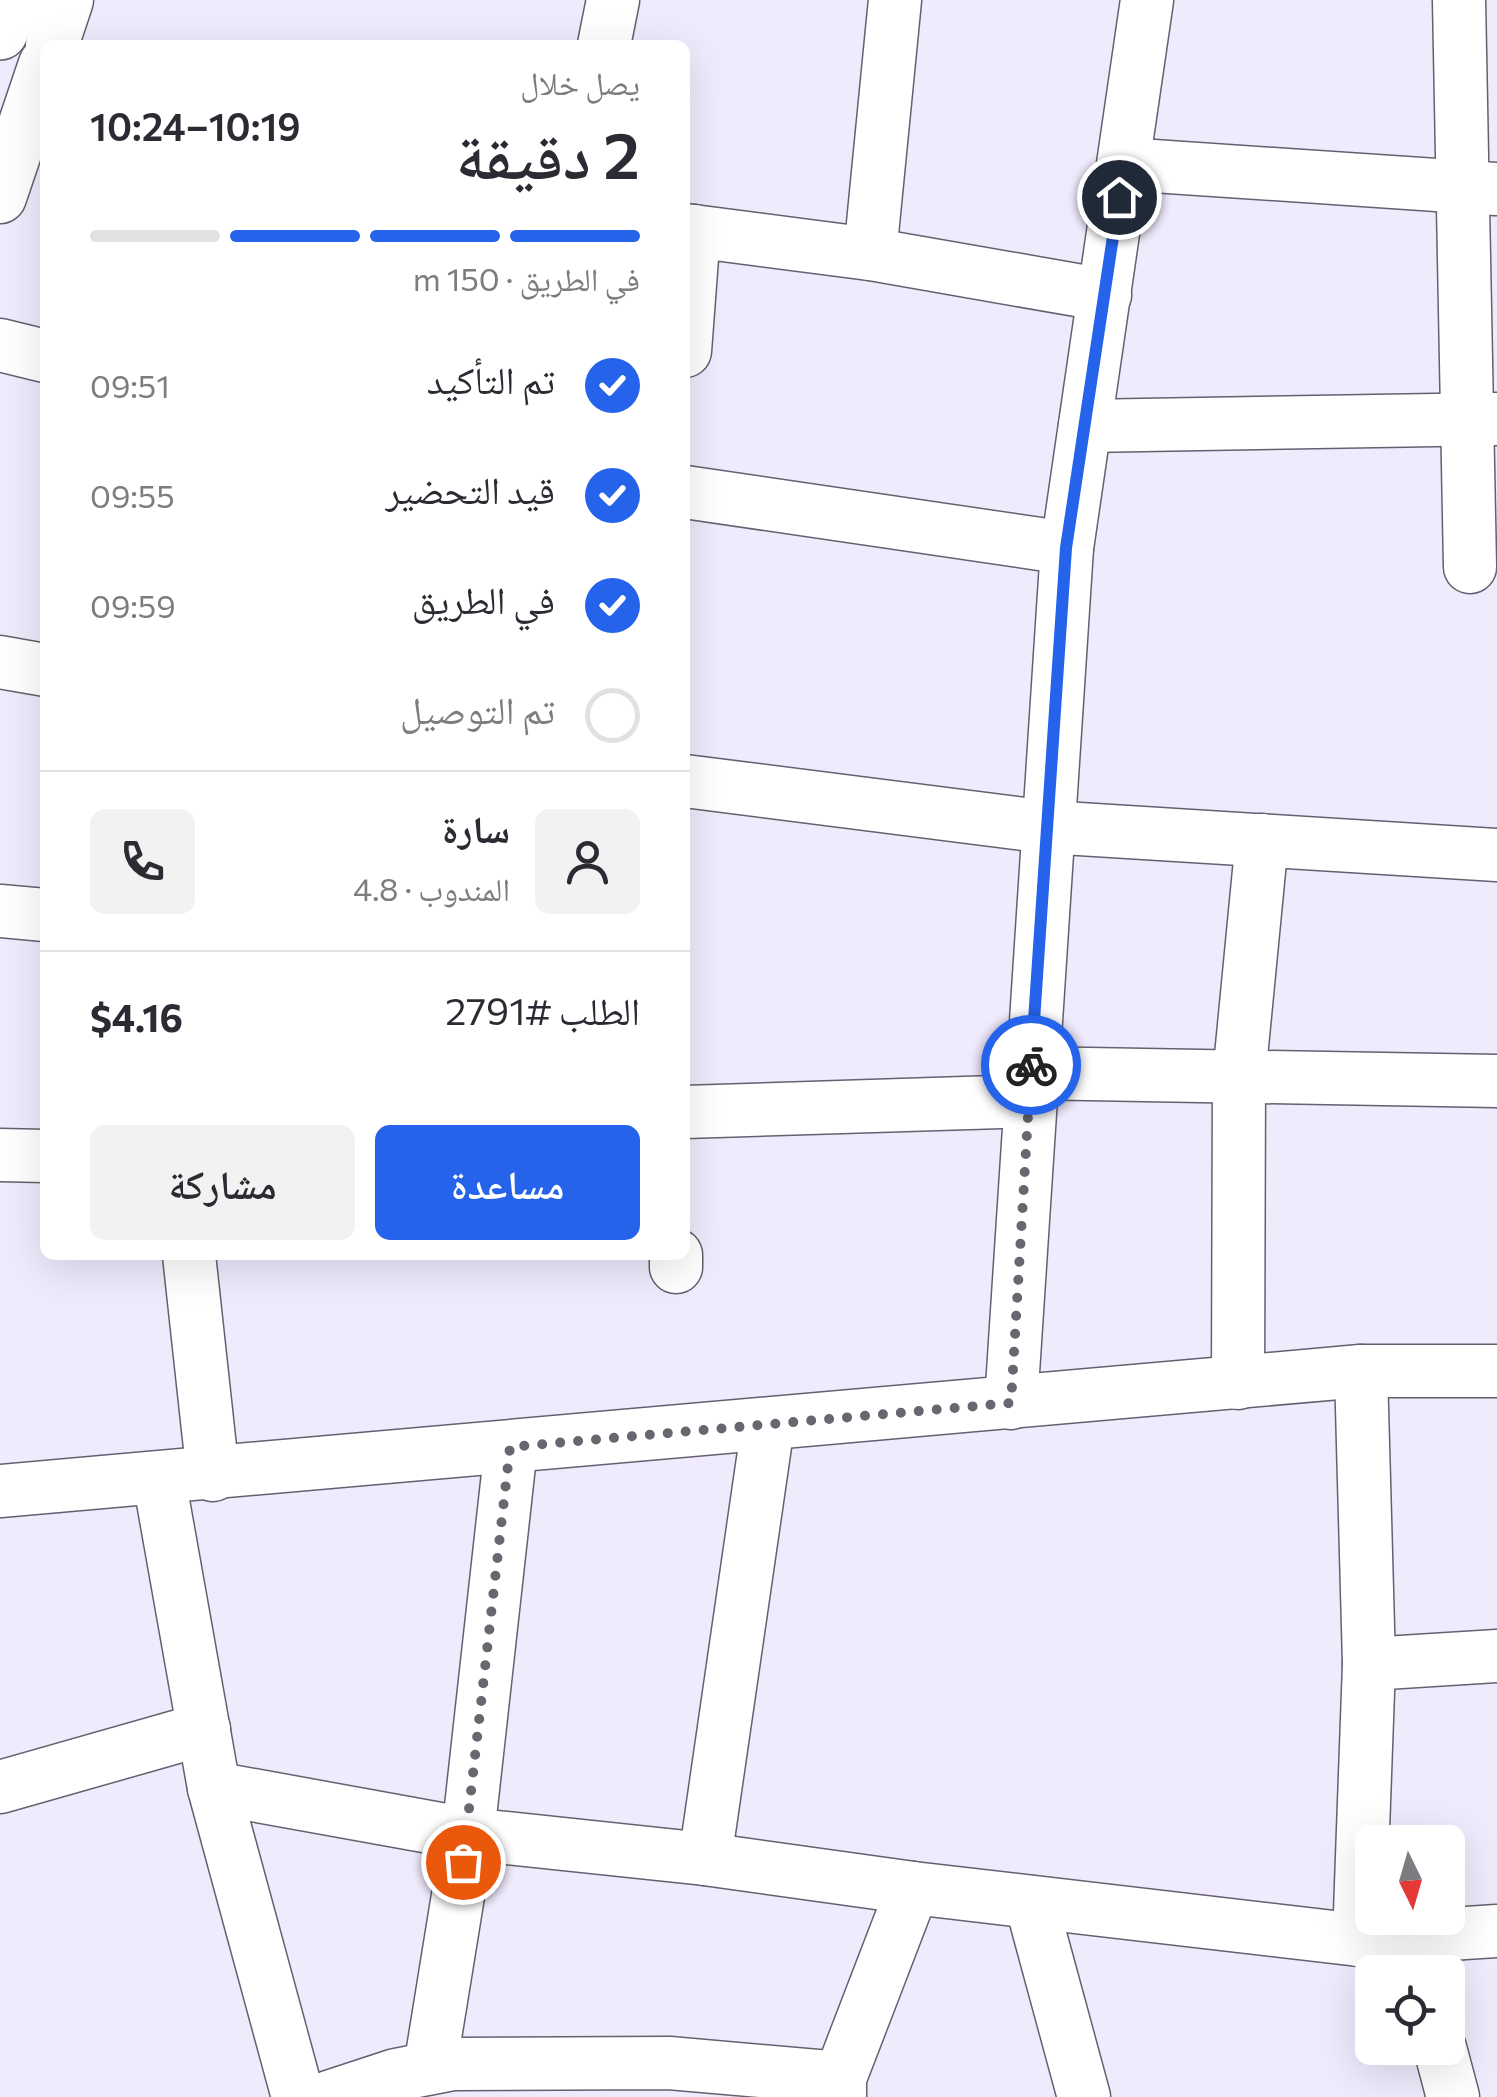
<!DOCTYPE html>
<html lang="ar">
<meta charset="utf-8">
<style>
body{margin:0;font-family:Commissioner,"Noto Naskh Arabic",sans-serif;background:#f2f2f3;color:#2b2b33;direction:rtl;height:100vh;display:flex;flex-direction:column;font-size:38px;white-space:nowrap}
*{box-sizing:border-box;margin:0}
p{font-size:32px;color:#7c7c81}
.icon{flex:none;width:55px;height:55px;fill:none;stroke:currentColor;stroke-width:2;stroke-linecap:round;stroke-linejoin:round}
.map{position:relative;flex:1;overflow:hidden;direction:ltr}
.drawer{position:absolute;left:40px;top:40px;width:650px;height:1220px;display:flex;flex-direction:column;background:#fff;border-radius:15px;box-shadow:0 10px 40px #0002;direction:rtl}
.drawer>*{flex:none}
.needle{width:65px;rotate:175deg}
.buttons{position:absolute;left:1355px;top:1825px;display:grid;gap:20px}
.buttons a{display:grid;place-items:center;width:110px;height:110px;border-radius:15px;background:#fff;box-shadow:0 10px 40px #0002;font-size:50px}
.pin{position:absolute;display:grid;place-items:center;width:85px;height:85px;color:#fff;margin:-42px;border:5px solid #fff;border-radius:50%;box-shadow:0 2px 10px #0007}
.courier{position:absolute;display:grid;place-items:center;width:100px;height:100px;margin:-50px;border:8px solid #2563eb;border-radius:50%;background:#fff;color:#222;box-shadow:0 2px 12px #0007}
.head em{font-style:normal;font-weight:600}
.head div{display:flex;flex-direction:column-reverse}
.head{display:flex;align-items:center;justify-content:space-between;height:170px;padding:0 50px}
h1{font-size:65px;font-weight:600;line-height:75px}
.bar{display:grid;grid-template-columns:repeat(4,1fr);gap:15px 10px;align-content:center;height:120px;padding:0 50px}
.bar i{height:12px;border-radius:8px;background:#e1e1e2}
.bar .active{background:#2563eb}
.bar p{grid-column:span 4}
.line{display:flex;align-items:center;gap:25px;padding:0 50px;border-top:2px solid #e1e1e2}
.line div{flex:1}
.round{display:grid;place-items:center;flex:none;width:105px;height:105px;border-radius:15px;background:#f2f2f3}
ol{padding:0 50px;list-style:none}
li{display:flex;align-items:center;gap:30px;height:110px}
li p{margin-inline-start:auto}
li .icon{padding:10px;border-radius:50%;background:#2563eb;color:#fff;stroke-width:4}
li:last-child{color:#7c7c81}
li i{width:55px;height:55px;border:5px solid #e1e1e2;border-radius:50%}
.button{display:flex;gap:20px;margin-top:auto;padding:20px 50px}
.button a{flex:1;height:115px;border-radius:15px;background:#2563eb;color:#fff;font-size:40px;font-weight:600;line-height:115px;text-align:center}
.button a+a{background:#f2f2f3;color:#2b2b33}
.map>svg:first-child{display:block}
.lines{fill:none;stroke-linecap:round;stroke-linejoin:round}
.minor-casing{stroke:#65606f;stroke-width:55}
.highway-casing{stroke:#65606f;stroke-width:58}
.minor{stroke:#fff;stroke-width:52}
.highway{stroke:#fff;stroke-width:55}
.done{stroke:#696670;stroke-width:10;stroke-dasharray:0 18}
.route{stroke:#2563eb;stroke-width:12}
</style>
<div class="map">
<svg width="1497" height="2097" viewBox="0 0 1497 2097">
<rect width="100%" height="100%" fill="#efeafc"/>
<g class="lines">
<g class="minor-casing">
<g id="minor">
<polyline points="1459,0 1470,567"/>
<polyline points="52,45 67,0"/>
<polyline points="604,45 613,0"/>
<polyline points="1124,164 1496,189"/>
<polyline points="0,197 45,64"/>
<polyline points="685,230 870,254 1105,295"/>
<polyline points="870,254 895,0"/>
<polyline points="0,345 45,356"/>
<polyline points="685,351 694,231"/>
<polyline points="1085,426 1497,419"/>
<polyline points="685,492 1067,548"/>
<polyline points="0,662 45,670"/>
<polyline points="685,781 1047,827 1497,855"/>
<polyline points="0,911 45,915"/>
<polyline points="1031,1073 1497,1081"/>
<polyline points="685,1112 1030,1101"/>
<polyline points="0,1155 45,1156"/>
<polyline points="189,1255 213,1475"/>
<polyline points="676,1255 676,1267"/>
<polyline points="1238,1383 1239,1077 1262,840"/>
<polyline points="1011,1403 1067,548 1147,0"/>
<polyline points="159,1479 214,1788 298,2097"/>
<polyline points="0,1491 1361,1371 1497,1371"/>
<polyline points="1369,1664 1497,1656"/>
<polyline points="0,1787 204,1729"/>
<polyline points="214,1788 468,1834 705,1859 913,1888"/>
<polyline points="705,1859 768,1425"/>
<polyline points="1031,1902 1084,2097"/>
<polyline points="1359,1940 1369,1664 1361,1371"/>
<polyline points="1440,2048 1453,2097"/>
<polyline points="430,2068 468,1834 511,1447"/>
<polyline points="329,2097 396,2075 453,2064 669,2063 840,2078"/>
<polyline points="840,2097 840,2078 913,1888 1359,1940 1497,1931"/>
</g>
</g>
<g class="highway-casing">
<polyline id="highway" points="0,32 13,0"/>
</g>
<use href="#minor" class="minor"/>
<use href="#highway" class="highway"/>
</g>
<g class="lines">
<polyline class="done" points="463,1862 510,1447 1011,1403 1031,1065"/>
<polyline class="route" points="1031,1065 1066,548 1119,197"/>
</g>
</svg>
<div class="buttons">
<a><svg class="needle" viewBox="-14 -14 28 28"><path d="M0-13l5 13h-10z" fill="#e53935"/><path d="M0 13l5-13h-10z" fill="#7c7c81"/></svg></a>
<a><svg class="icon" aria-label="locate" viewBox="0 0 24 24"><circle cx="12" cy="12" r="6"/><path d="M12 2v4M12 18v4M2 12h4M18 12h4"/></svg></a>
</div>
<div class="pin" style="left:463px;top:1862px;background:#ea580c"><svg class="icon" aria-label="bag" viewBox="0 0 24 24"><path d="M5 8h14l-1 12H6zM9 8a3 3 0 0 1 6 0"/></svg></div>
<div class="pin" style="left:1119px;top:197px;background:#1f2937"><svg class="icon" aria-label="home" viewBox="0 0 24 24"><path d="M3 11l9-7 9 7M6 9v11h12V9"/></svg></div>
<div class="courier" style="left:1031px;top:1065px"><svg class="icon" aria-label="bike" viewBox="0 0 24 24"><circle cx="6" cy="16" r="4"/><circle cx="18" cy="16" r="4"/><path d="M6 16l4-8h5l3 8M10 8l3 8H6M13 5h3"/></svg></div>
<section class="drawer">
<div class="head"><div><h1>2 دقيقة</h1><p>يصل خلال</p></div><em>10:19–10:24</em></div>
<div class="bar"><i class="active"></i><i class="active"></i><i class="active"></i><i></i><p>في الطريق · 150 m</p></div>
<ol>
<li><svg class="icon" aria-label="check" viewBox="0 0 24 24"><path d="M5 12l5 5 9-10"/></svg>تم التأكيد<p>09:51</p></li>
<li><svg class="icon" aria-label="check" viewBox="0 0 24 24"><path d="M5 12l5 5 9-10"/></svg>قيد التحضير<p>09:55</p></li>
<li><svg class="icon" aria-label="check" viewBox="0 0 24 24"><path d="M5 12l5 5 9-10"/></svg>في الطريق<p>09:59</p></li>
<li><i></i>تم التوصيل</li>
</ol>
<div class="line" style="height:180px"><a class="round"><svg class="icon" aria-label="person" viewBox="0 0 24 24"><circle cx="12" cy="8" r="4"/><path d="M4 21q1-7 8-7t8 7"/></svg></a><div><b>سارة</b><p>المندوب · 4.8</p></div><a class="round"><svg class="icon" aria-label="phone" viewBox="0 0 24 24"><path d="M5 4h4l2 5-3 2q2 4 5 5l2-3 5 2v4C11 20 4 13 5 4z"/></svg></a></div>
<div class="line" style="height:130px"><div>الطلب #2791</div><b>$4.16</b></div>
<div class="button"><a>مساعدة</a><a>مشاركة</a></div>
</section>
</div>
